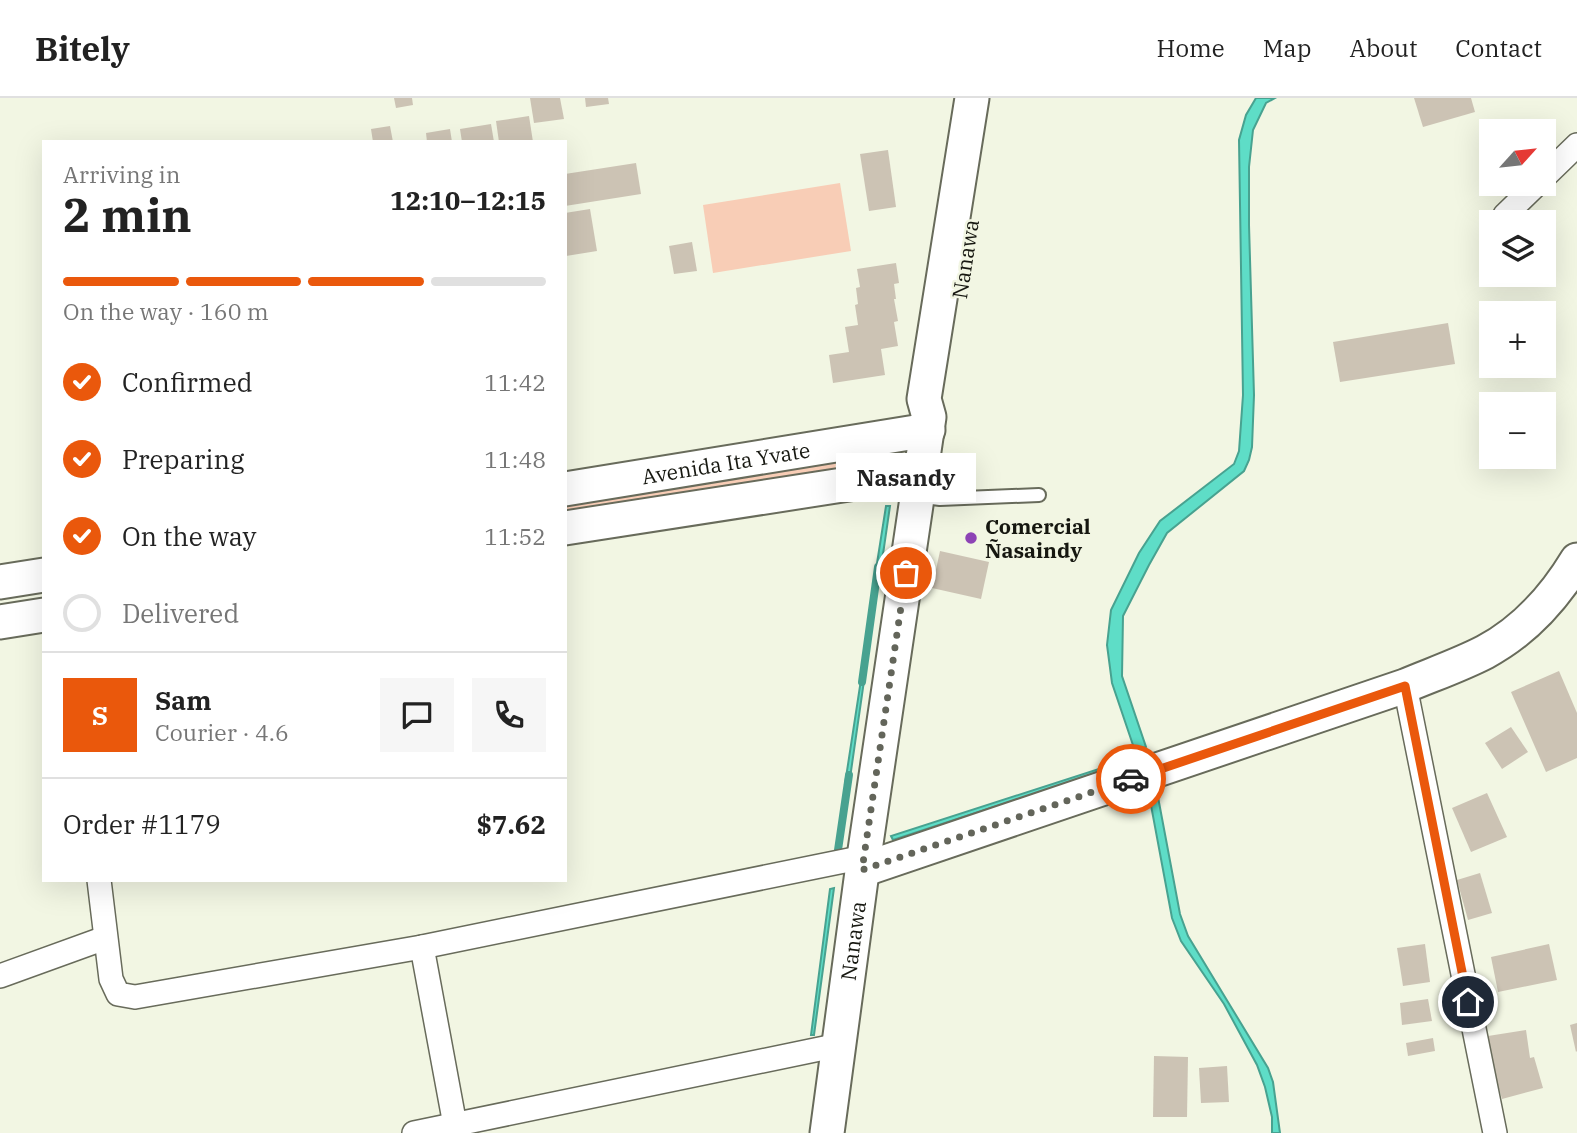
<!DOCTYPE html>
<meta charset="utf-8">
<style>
body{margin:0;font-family:"IBM Plex Serif",serif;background:#f6f6f6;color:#222;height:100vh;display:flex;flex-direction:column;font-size:26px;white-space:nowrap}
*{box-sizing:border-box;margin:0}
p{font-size:23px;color:#767676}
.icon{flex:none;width:38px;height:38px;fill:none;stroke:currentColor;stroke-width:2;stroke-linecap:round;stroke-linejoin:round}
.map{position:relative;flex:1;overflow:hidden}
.drawer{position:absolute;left:42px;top:42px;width:525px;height:742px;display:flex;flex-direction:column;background:#fff;border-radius:0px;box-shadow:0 7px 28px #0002}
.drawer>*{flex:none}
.needle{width:46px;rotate:63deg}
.buttons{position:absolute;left:1479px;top:21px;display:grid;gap:14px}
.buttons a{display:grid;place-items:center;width:77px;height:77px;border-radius:0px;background:#fff;box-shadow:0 7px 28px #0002;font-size:35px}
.pin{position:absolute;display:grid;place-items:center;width:60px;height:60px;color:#fff;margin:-30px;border:4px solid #fff;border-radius:50%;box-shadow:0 2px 7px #0007}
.courier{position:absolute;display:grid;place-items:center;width:70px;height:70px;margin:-35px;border:5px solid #ea580c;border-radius:50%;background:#fff;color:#222;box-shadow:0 2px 9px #0007}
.bubble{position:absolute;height:49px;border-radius:0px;background:#fff;box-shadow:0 7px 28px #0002;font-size:23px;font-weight:700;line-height:49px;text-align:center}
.overview em{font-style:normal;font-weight:700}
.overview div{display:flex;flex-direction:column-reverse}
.overview{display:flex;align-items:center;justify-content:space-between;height:119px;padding:0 21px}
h1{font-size:46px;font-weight:700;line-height:52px}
.bar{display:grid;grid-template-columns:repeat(4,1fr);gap:10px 7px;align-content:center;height:84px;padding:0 21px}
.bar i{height:9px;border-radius:5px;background:#e0e0e0}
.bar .selected{background:#ea580c}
.bar p{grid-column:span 4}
.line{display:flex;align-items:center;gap:18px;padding:0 21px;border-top:2px solid #e0e0e0}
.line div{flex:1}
.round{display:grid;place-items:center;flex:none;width:74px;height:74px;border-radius:0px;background:#f6f6f6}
ol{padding:0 21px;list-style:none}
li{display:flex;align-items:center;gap:21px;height:77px}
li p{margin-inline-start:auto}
li .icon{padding:7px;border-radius:50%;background:#ea580c;color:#fff;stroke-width:4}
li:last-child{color:#767676}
li i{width:38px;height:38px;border:4px solid #e0e0e0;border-radius:50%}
header{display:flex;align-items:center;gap:42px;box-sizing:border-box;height:98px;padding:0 35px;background:#fff;border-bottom:2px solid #e0e0e0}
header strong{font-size:33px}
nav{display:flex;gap:38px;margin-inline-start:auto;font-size:24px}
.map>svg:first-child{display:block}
.green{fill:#f8cdb6}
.water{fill:#5eddc7;stroke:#48a290;stroke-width:2}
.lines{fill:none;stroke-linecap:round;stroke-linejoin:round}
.stream{stroke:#48a290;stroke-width:8}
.building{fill:#ccc3b4}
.lane-casing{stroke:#686b5b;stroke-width:16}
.street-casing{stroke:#686b5b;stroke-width:26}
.secondary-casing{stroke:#686b5b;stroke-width:37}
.lane{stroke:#fff;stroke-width:12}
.street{stroke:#fff;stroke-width:23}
.secondary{stroke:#fff;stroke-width:33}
.done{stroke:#63655a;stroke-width:7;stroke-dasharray:0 12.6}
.route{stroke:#ea580c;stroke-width:9}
.poi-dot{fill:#8d43b5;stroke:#f2f6e3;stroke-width:2.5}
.labels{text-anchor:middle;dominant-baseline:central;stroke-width:5;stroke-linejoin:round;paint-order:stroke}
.street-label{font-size:21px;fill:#161710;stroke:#f2f6e3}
.poi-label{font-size:21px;font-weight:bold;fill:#161710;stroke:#f2f6e3;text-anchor:start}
</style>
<header>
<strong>Bitely</strong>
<nav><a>Home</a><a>Map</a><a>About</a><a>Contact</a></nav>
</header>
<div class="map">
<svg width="1577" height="1035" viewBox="0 0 1577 1035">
<rect width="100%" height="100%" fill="#f2f6e3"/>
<g class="green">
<polygon points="840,85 851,153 713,175 703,107"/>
<polygon points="832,363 836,366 835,372 565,417 565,407"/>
</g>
<g class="water">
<polygon points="1256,0 1275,0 1266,5 1253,32 1249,69 1249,127 1254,297 1252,349 1249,362 1244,373 1167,435 1149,467 1123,518 1122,578 1146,649 1135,653 1112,585 1107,547 1111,512 1139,455 1160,423 1234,366 1239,353 1243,297 1239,42 1246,17"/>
<polygon points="886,408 890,408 880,477 875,478"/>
<polygon points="862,575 865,576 849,687 845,686"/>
<polygon points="1133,660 1134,663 893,742 891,738"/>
<polygon points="1158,699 1180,816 1188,838 1268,970 1273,984 1280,1035 1272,1035 1272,1019 1265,989 1257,967 1224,906 1181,843 1172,820 1150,702"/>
<polygon points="834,790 814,937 811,937 830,791"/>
</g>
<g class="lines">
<g class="stream">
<polyline points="862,584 878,469"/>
<polyline points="838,752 849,677"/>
</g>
</g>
<g class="building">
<polygon points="394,0 412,0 413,7 396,10"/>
<polygon points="530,0 560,0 564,21 534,25"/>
<polygon points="585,0 608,0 609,6 586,9"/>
<polygon points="1414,0 1471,0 1475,14 1423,29"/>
<polygon points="529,18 533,44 499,44 496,23"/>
<polygon points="491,26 494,44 462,44 460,31"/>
<polygon points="390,28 393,44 373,44 371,31"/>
<polygon points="450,31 452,44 427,44 426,35"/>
<polygon points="888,52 896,109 869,113 860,56"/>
<polygon points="636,65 641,96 565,108 565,76"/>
<polygon points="590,111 597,153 566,158 565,115"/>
<polygon points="692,144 697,173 674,176 669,148"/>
<polygon points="896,165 899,185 894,186 896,201 894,201 898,223 894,224 898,248 881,251 885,277 833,285 829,257 849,254 845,229 858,227 855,207 858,206 856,190 860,189 857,171"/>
<polygon points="1448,225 1455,266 1340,284 1333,244"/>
<polygon points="940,453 989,464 981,501 932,490"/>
<polygon points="1559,573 1577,615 1577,660 1546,674 1511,594"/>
<polygon points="1511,629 1528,654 1502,671 1485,645"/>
<polygon points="1487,695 1507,739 1471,754 1452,710"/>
<polygon points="1480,775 1492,815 1468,822 1457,782"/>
<polygon points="1425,846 1430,884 1403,888 1397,850"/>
<polygon points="1549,846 1557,882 1498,894 1491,859"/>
<polygon points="1428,901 1432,923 1402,927 1400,905"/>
<polygon points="1577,925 1577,953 1576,954 1570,927"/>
<polygon points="1526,932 1530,960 1534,959 1543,990 1502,1001 1493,970 1488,938"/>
<polygon points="1433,940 1435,953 1408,958 1406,945"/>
<polygon points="1154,958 1188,959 1187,1019 1153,1019"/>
<polygon points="1227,968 1229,1004 1201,1005 1199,970"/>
</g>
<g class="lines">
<g class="lane-casing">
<polyline id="lane" points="917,398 940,401 1039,397"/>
</g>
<g class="street-casing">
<g id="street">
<polyline points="1544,79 1577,47"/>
<polyline points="1505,117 1537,86"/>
<polyline points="1405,588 1495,1035"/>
<polyline points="99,782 111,881 118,896 135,899 422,849 864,759"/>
<polyline points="422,849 455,1027"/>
<polyline points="0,878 105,840"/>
<polyline points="414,1035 839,947"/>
</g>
</g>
<g class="secondary-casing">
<g id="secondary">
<path id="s1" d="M565,391l363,-59"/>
<polyline points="565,430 920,375"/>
<polyline points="0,484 44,477"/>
<polyline points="0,524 44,517"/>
<path d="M862,772l543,-184c26,-11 55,-21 80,-34 39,-21 69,-54 92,-92"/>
<path id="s2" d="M827,1035l37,-276 65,-440 -5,-18 48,-301"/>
</g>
</g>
<use href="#lane" class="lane"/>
<use href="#street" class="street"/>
<use href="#secondary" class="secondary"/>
</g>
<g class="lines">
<polyline class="done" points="906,475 862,772 1131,681"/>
<polyline class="route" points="1131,681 1405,588 1468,904"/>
</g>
<circle class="poi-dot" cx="971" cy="440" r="7"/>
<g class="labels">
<g class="street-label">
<text transform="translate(965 161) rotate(-81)">Nanawa</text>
<text stroke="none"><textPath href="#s1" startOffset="163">Avenida Ita Yvate</textPath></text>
<text stroke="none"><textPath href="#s2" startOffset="194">Nanawa</textPath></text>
</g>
<g class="poi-label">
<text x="985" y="428">Comercial<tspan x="985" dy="24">Ñasaindy</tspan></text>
</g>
</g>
</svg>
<div class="buttons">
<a><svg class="needle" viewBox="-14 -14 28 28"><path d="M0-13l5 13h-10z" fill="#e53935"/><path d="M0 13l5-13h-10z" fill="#767676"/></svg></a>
<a><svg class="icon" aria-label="layers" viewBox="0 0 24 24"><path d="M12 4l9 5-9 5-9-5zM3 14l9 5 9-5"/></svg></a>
<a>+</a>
<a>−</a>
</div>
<div class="pin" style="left:906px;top:475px;background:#ea580c"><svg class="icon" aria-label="bag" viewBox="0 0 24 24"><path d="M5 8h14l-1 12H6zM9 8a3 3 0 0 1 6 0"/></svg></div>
<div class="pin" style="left:1468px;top:904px;background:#1f2937"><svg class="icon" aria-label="home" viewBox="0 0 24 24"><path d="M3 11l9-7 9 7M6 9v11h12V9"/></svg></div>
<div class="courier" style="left:1131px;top:681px"><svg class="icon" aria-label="car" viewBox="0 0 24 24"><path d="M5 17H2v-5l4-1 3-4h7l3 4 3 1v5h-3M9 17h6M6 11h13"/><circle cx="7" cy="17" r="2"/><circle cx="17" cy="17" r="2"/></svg></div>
<div class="bubble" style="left:836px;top:355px;width:140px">Nasandy</div>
<section class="drawer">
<div class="overview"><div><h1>2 min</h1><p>Arriving in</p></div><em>12:10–12:15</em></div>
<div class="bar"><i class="selected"></i><i class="selected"></i><i class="selected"></i><i></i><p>On the way · 160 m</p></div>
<ol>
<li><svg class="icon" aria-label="check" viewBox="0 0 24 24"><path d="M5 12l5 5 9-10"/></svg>Confirmed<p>11:42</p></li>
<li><svg class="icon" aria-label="check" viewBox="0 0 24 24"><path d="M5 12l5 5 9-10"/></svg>Preparing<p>11:48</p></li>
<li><svg class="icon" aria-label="check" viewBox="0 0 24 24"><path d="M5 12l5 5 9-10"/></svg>On the way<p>11:52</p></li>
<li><i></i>Delivered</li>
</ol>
<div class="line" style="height:126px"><b class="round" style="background:#ea580c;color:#fff">S</b><div><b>Sam</b><p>Courier · 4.6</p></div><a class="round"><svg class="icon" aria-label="chat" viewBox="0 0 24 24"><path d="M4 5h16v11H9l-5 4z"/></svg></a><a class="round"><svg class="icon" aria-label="phone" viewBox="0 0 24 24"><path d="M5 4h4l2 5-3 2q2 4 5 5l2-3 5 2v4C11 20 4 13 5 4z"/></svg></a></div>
<div class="line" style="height:91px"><div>Order #1179</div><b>$7.62</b></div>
</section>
</div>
